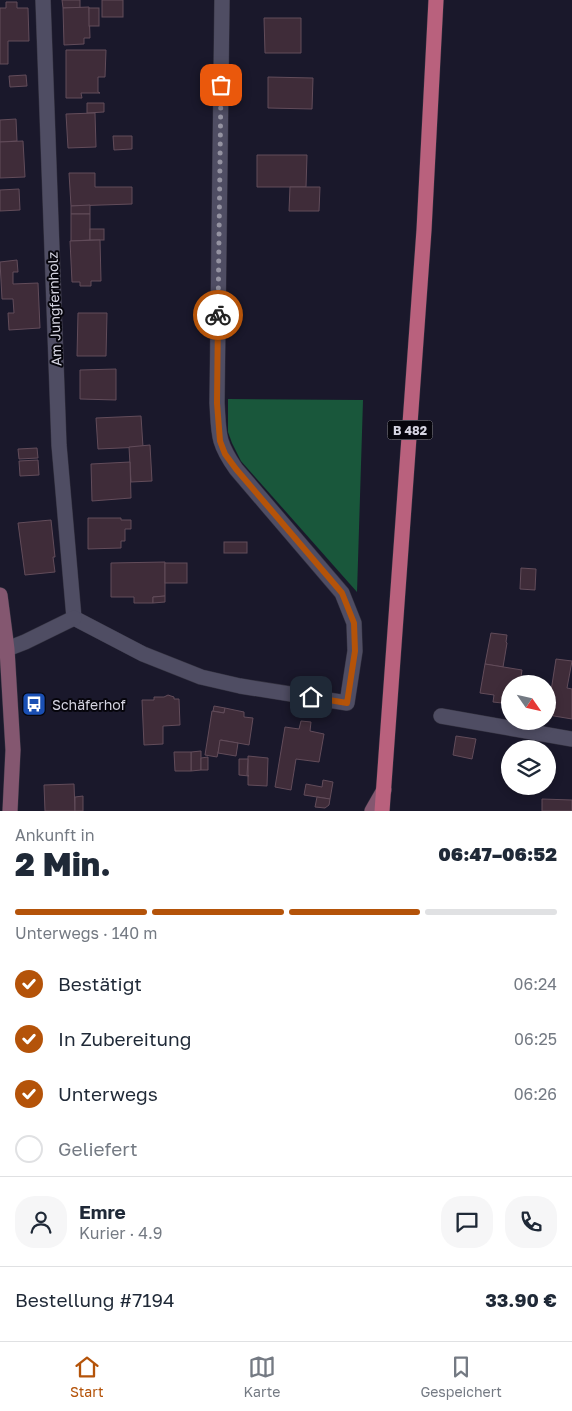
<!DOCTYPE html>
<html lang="de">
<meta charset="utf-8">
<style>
body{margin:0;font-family:"Golos Text",sans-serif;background:#f6f6f7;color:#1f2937;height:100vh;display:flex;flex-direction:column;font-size:19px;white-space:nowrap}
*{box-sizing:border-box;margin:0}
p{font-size:16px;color:#747a83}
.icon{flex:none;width:28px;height:28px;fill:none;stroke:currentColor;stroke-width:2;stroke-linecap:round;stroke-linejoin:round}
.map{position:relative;height:811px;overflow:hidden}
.sheet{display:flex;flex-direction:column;background:#fff;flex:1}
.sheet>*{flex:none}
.needle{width:32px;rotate:124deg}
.controls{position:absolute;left:501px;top:675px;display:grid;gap:10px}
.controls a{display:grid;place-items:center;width:55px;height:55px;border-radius:50%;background:#fff;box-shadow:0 2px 8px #0003;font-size:25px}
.pin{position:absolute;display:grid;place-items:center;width:42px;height:42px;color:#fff;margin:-21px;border-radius:10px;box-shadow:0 2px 8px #0006}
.courier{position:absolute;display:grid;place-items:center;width:50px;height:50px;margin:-25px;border:4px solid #b45309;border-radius:50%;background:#fff;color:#222;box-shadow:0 1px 6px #0007}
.headline em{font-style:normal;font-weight:800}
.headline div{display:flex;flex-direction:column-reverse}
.headline{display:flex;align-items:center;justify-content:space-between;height:85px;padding:0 15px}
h1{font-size:32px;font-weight:800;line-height:38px}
.bar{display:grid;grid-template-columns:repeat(4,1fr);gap:8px 5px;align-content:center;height:60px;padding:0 15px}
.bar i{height:6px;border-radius:4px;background:#e0e1e3}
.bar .current{background:#b45309}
.bar p{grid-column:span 4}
.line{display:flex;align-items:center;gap:12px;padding:0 15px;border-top:1px solid #e0e1e3}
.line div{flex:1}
.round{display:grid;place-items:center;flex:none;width:52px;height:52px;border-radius:20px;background:#f6f6f7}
ol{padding:0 15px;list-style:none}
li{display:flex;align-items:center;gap:15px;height:55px}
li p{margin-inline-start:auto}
li .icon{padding:5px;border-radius:50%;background:#b45309;color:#fff;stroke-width:4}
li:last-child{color:#747a83}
li i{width:28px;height:28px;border:2px solid #e0e1e3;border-radius:50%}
.menu{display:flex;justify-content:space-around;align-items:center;height:70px;border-top:1px solid #e0e1e3;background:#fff;font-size:14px;color:#747a83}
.menu a{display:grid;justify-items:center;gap:2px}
.menu .current{color:#b45309}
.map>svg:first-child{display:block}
.forest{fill:#19573b}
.building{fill:#3f2c39;stroke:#624c5a}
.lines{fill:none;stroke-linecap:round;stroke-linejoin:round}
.street-casing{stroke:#343240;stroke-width:16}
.secondary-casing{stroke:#343240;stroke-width:16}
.primary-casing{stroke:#343240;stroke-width:16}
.street{stroke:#4f4d63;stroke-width:15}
.secondary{stroke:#845770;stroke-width:15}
.primary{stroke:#b9617d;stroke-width:15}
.done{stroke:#9492a1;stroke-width:5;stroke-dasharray:0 9}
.route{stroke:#b45309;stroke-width:6}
.labels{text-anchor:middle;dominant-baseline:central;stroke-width:4;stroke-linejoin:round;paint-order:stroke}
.shield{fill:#06050c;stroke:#9796a1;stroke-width:1}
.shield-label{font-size:12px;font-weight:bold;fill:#d5d4e1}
.street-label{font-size:14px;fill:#d5d4e1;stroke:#06050c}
.poi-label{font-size:14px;fill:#d5d4e1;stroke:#06050c;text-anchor:start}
</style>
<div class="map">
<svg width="572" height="811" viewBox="0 0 572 811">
<rect width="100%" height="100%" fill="#1a182b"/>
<polygon class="forest" points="228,399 363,400 357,592 241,461 232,443 228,432"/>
<g class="building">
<polygon points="62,0 80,0 80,8 63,8"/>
<rect x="102" y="0" width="21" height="17"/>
<polygon points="6,2 17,2 17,8 28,8 29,41 8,41 8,64 0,64 0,8 6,8"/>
<polygon points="89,7 90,38 84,38 84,44 64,45 63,8"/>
<rect x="89" y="8" width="10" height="18"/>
<polygon points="264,18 301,18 301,53 265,53"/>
<polygon points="66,50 106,50 105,77 98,77 98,92 100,93 81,93 82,98 66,98"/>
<polygon points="26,75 27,86 10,87 9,76"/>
<polygon points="268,77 313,78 312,109 268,108"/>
<polygon points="87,103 104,103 104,112 87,113"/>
<polygon points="95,113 96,147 68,148 66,114"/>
<polygon points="16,119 17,141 0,142 0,120"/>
<polygon points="113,136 132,136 132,149 114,150"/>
<polygon points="23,141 25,177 0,178 0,142"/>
<polygon points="257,155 307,155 306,187 257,187"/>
<polygon points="69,173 95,173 95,187 132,187 132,204 71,206"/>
<polygon points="290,187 320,187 319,211 289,211"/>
<polygon points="19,189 20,210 0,211 0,190"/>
<polygon points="90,205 90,214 71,214 71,206"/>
<polygon points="71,214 90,214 90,240 71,241"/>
<rect x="90" y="229" width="14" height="11"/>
<polygon points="100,240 101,281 91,281 91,286 80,286 80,282 72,282 70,241"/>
<polygon points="17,260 18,272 13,272 13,284 38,283 40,328 9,330 8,313 14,313 13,299 2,299 0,262"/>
<polygon points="78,313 107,313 106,356 77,356"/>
<polygon points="116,369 116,400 80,399 80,370"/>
<polygon points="141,416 143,447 98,449 96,418"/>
<polygon points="150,445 152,481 131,482 129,447"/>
<polygon points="37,448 38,458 19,459 18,449"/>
<polygon points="38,460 39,475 20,476 19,461"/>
<polygon points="130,462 131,498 92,501 91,464"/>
<polygon points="88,518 121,518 121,520 131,520 131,529 125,529 125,541 121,541 121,548 88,549"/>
<polygon points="51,520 55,557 53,557 55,572 25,575 18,523"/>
<rect x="224" y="542" width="23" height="11"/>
<polygon points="165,562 165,596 153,597 153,603 134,603 134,597 111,597 111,563"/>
<rect x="165" y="563" width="22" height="20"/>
<polygon points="521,568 536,569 535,590 520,589"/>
<polygon points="165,596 165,602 153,603 153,597"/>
<polygon points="491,633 507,635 506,642 507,643 503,667 485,664"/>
<polygon points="556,659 572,661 567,688 572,689 572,719 548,715 548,690 551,691"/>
<polygon points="485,664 522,670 520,684 510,684 510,698 503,697 502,703 493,702 494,695 480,693"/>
<polygon points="168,695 174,697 174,699 179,699 180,725 163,726 163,744 144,745 142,700 154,700 154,697 164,697"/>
<polygon points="214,706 225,708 224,713 213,711"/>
<polygon points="225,708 244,712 244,717 253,718 249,745 221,740 217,757 205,755 212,711 224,713"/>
<polygon points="301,721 311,722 310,731 324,734 319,762 296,759 291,790 275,787 285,727 299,729"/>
<polygon points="456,736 476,739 472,759 453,755"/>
<polygon points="220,740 238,743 236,756 218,753"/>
<polygon points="201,751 201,770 191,771 191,752"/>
<polygon points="174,752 191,752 191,771 175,771"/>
<polygon points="248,756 268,758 267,786 248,785"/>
<polygon points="208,757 208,770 201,770 201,758"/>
<polygon points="239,759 248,759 247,775 249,776 239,775"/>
<polygon points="323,780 333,782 330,799 304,795 306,784 322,787"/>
<polygon points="74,784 75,811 45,811 44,785"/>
<polygon points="83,796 83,811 75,811 75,797"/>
<polygon points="317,797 330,799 329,805 325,808 315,807"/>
<polygon points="542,799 572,800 572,811 542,811"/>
</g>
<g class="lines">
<g class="street-casing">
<g id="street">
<polyline points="43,0 59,445 74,618"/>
<path d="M74,618l69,36 58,23 39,9 107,17 8,-52 -1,-28 -12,-30 -106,-124c-19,-27 -17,-35 -19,-66l5,-403"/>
<polyline points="7,649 25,642 74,618"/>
<polyline points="441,716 572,739"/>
</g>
</g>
<g class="secondary-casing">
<g id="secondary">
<polyline points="0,595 7,649 13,750 10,811"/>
<polyline points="372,811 384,790"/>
</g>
</g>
<g class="primary-casing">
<polyline id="primary" points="382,811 424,230 436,0"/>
</g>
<use href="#street" class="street"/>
<use href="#secondary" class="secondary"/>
<use href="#primary" class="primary"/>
</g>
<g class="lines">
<polyline class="done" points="218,315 221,85"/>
<polyline class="route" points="218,315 217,403 220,441 225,454 236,469 342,593 354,623 355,651 347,703 311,697"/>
</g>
<defs>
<g id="bus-square" transform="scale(1.25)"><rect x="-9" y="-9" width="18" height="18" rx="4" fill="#1a4fb4" stroke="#06050c"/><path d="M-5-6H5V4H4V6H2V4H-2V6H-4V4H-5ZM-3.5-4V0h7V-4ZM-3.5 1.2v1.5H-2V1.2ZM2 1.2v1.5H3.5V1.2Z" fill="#fff"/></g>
</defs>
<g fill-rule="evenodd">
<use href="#bus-square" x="34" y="704"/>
</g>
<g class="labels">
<rect class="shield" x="387.5" y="420.5" width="45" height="19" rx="4"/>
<g class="shield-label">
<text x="410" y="430">B 482</text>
</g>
<g class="street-label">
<text transform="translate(54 309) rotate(-92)">Am Jungfernholz</text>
</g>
<g class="poi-label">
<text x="52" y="704">Schäferhof</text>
</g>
</g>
</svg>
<div class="controls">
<a><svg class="needle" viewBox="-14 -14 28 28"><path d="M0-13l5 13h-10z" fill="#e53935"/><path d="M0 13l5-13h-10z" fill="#747a83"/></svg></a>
<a><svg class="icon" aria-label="layers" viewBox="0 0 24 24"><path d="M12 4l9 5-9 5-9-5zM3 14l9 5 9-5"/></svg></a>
</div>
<div class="pin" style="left:221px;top:85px;background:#ea580c"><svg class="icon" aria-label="bag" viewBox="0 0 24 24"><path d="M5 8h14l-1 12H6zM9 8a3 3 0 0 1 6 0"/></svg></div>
<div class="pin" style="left:311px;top:697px;background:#1f2937"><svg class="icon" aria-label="home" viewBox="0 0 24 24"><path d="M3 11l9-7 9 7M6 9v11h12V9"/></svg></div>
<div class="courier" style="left:218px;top:315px"><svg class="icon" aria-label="bike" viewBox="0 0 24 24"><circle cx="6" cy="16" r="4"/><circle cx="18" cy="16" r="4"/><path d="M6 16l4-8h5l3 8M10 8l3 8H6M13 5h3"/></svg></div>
</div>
<section class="sheet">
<div class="headline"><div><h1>2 Min.</h1><p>Ankunft in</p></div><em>06:47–06:52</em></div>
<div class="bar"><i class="current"></i><i class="current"></i><i class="current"></i><i></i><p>Unterwegs · 140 m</p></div>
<ol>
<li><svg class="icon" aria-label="check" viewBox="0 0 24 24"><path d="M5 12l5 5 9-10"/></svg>Bestätigt<p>06:24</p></li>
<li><svg class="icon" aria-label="check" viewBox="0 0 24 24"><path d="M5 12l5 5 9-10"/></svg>In Zubereitung<p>06:25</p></li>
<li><svg class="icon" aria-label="check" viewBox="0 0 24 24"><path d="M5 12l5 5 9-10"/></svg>Unterwegs<p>06:26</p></li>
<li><i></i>Geliefert</li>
</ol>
<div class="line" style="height:90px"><a class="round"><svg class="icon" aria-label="person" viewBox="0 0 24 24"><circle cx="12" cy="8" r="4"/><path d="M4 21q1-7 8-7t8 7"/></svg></a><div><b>Emre</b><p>Kurier · 4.9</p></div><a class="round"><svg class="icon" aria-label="chat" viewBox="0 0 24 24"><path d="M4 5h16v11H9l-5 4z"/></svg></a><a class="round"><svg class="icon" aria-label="phone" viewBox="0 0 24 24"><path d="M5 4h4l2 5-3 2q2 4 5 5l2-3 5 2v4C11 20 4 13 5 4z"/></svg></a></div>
<div class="line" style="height:65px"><div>Bestellung #7194</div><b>33.90 €</b></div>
</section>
<nav class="menu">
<a class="current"><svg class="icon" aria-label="home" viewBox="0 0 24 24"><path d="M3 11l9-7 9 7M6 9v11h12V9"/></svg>Start</a>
<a><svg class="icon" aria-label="map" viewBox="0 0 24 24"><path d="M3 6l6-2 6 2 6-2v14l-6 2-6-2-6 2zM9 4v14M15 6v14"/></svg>Karte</a>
<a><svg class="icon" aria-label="saved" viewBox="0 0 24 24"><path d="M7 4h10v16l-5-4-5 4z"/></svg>Gespeichert</a>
</nav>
